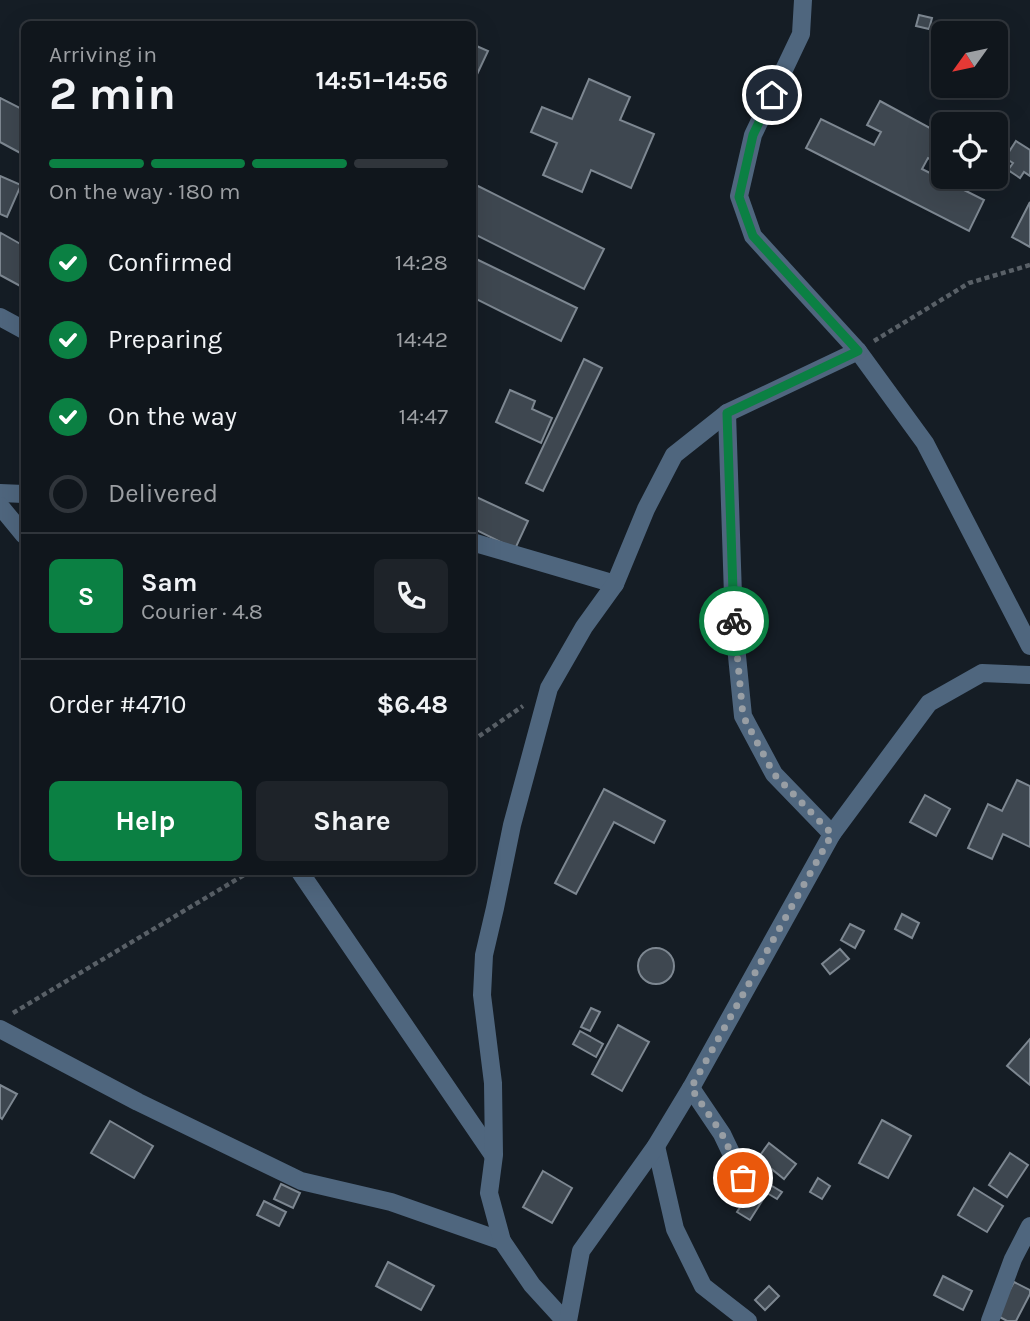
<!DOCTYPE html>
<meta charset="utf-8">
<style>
body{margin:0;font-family:Karla,sans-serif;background:#1e2329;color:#f1f3f6;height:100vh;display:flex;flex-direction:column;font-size:26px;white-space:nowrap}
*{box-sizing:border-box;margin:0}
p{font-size:23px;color:#9c9fa3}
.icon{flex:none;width:38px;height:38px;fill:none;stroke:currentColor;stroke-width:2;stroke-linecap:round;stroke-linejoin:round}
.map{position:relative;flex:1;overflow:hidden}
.side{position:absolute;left:21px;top:21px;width:455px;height:854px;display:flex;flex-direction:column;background:#10161c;border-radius:10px;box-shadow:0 7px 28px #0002,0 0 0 2px #30353b}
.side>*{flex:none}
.needle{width:46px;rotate:237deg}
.fabs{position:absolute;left:931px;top:21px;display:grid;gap:14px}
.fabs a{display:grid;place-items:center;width:77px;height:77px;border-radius:10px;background:#10161c;box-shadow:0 7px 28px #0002,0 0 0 2px #30353b;font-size:35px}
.pin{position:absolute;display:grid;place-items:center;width:60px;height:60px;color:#fff;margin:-30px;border:4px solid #fff;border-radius:50%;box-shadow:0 2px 7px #0007}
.courier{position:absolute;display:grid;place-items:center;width:70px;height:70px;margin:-35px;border:5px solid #0b8043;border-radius:50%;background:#fff;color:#222;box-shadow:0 2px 9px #0007}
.summary em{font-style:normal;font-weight:700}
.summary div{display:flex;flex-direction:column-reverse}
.summary{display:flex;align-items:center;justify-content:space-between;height:119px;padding:0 28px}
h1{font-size:46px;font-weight:700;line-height:52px}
.bar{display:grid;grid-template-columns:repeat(4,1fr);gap:10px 7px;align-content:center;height:84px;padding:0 28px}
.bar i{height:9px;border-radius:5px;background:#30353b}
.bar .on{background:#0b8043}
.bar p{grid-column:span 4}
.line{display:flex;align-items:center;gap:18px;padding:0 28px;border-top:2px solid #30353b}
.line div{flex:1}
.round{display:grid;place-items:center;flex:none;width:74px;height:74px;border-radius:10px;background:#1e2329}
ol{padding:0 28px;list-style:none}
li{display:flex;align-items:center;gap:21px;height:77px}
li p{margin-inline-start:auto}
li .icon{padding:7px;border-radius:50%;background:#0b8043;color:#fff;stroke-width:4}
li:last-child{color:#9c9fa3}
li i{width:38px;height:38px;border:4px solid #30353b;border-radius:50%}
.primary-button{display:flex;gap:14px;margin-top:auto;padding:14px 28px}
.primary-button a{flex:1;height:80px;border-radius:10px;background:#0b8043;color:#fff;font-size:28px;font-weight:700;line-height:80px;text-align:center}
.primary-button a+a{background:#1e2329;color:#f1f3f6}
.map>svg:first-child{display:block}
.building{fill:#3e4750;stroke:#7d8791;stroke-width:2}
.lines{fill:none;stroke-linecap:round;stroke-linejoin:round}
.path{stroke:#596067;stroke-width:4.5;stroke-dasharray:5 3.5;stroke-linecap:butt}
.minor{stroke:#4f667e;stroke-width:18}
.done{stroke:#989ea4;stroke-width:7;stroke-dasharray:0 12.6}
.route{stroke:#0b8043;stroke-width:9}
</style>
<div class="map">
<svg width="1030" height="1321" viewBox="0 0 1030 1321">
<rect width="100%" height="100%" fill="#151d25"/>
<g class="building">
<polygon points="919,15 932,18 929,29 916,26"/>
<polygon points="472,44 488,51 472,85"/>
<polygon points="589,79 630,97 620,120 654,134 631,188 591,170 582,192 543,175 557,143 531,132 542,107 572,119"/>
<polygon points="0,98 24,110 24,155 0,142"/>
<polygon points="880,101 943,135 943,166 928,158 922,169 984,200 969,231 806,148 821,119 874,145 881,132 867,125"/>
<polygon points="1016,141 1030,150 1030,176 1024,172 1020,178 1008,170 1013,163 1005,158"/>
<polygon points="0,176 21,185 7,217 0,214"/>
<polygon points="472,183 604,249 584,289 472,233"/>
<polygon points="1030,202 1030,247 1012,237"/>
<polygon points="1,233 24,246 24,288 0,275 0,236"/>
<polygon points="472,257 577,308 561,341 472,297"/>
<polygon points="584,359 602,368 543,491 526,483"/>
<polygon points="510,390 535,401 532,409 552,418 541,443 496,422"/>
<polygon points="472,495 528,521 515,549 472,528"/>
<polygon points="1017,780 1030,786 1030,847 1003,834 992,859 968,848 988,804 1002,811"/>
<polygon points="604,789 665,821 654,843 614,822 576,894 555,883"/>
<polygon points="925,795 950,809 936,836 910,822"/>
<polygon points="902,914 919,923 912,938 895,929"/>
<polygon points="850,924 864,931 855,948 841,940"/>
<circle cx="656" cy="966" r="18"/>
<polygon points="840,949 849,959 830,974 822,964"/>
<polygon points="591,1008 600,1012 590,1031 581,1027"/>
<polygon points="618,1025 649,1042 622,1091 592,1074"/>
<polygon points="580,1031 603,1044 596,1057 573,1044"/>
<polygon points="1030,1039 1030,1085 1007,1066"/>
<polygon points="0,1085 17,1094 2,1119 0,1117"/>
<polygon points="882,1120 911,1136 888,1178 859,1163"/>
<polygon points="110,1121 153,1146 134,1178 91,1153"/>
<polygon points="769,1143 796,1164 784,1179 758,1158"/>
<polygon points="1010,1153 1028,1165 1007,1197 989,1185"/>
<polygon points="543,1171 572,1188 552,1223 523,1207"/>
<polygon points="759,1178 782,1192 777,1199 767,1193 750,1220 737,1212"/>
<polygon points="818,1178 830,1186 822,1199 810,1192"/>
<polygon points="281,1184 300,1193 293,1208 274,1199"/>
<polygon points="974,1188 1003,1206 987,1232 958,1215"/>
<polygon points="264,1201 286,1212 279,1226 257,1215"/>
<polygon points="388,1262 434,1286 421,1310 376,1286"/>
<polygon points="943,1276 972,1291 963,1310 934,1295"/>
<polygon points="1014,1282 1030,1290 1030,1294 1016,1321 1007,1321 996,1315"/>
<polygon points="769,1286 779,1296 765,1310 755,1300"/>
</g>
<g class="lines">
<g class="path">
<polyline points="874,341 969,283 1030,265"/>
<polyline points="472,741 523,706"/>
<polyline points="13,1013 249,872"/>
</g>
<g class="minor">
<polyline points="803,0 801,34 753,135 739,196 753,236 858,351 925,443 1030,646"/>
<polyline points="0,317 24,330"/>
<polyline points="727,413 734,626 743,716 774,774 832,834"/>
<polyline points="0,493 24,494"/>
<polyline points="0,506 24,535"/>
<polyline points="472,542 615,584"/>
<polyline points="300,872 493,1155"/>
<polyline points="0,1029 138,1102 301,1181 391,1202 502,1241"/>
<polyline points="691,1088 722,1134 743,1178"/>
<polyline points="656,1146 675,1229 703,1286 748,1321"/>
<polyline points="565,1321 532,1285 502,1241 489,1193 494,1155 493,1083 482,995 484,955 495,908 512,825 549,688 584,627 615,584 646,509 674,455 727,413 858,351"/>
<polyline points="568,1321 581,1251 656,1146 691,1088 832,834 929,703 982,673 1030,675"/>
<polyline points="990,1321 1013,1259 1030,1226"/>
</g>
</g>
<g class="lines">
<polyline class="done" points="734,621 743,716 774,774 832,834 691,1088 722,1134 743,1178"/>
<polyline class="route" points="734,621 727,413 858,351 753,236 739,197 753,135 772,95"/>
</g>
</svg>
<div class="fabs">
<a><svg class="needle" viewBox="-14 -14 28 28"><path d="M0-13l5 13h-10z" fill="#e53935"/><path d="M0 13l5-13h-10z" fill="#9c9fa3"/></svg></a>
<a><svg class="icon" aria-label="locate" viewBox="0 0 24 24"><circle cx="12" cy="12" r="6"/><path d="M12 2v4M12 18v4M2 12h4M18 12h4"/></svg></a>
</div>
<div class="pin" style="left:743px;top:1178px;background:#ea580c"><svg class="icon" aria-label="bag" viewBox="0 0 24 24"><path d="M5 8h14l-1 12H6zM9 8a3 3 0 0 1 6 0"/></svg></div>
<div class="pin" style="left:772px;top:95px;background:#1f2937"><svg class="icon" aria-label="home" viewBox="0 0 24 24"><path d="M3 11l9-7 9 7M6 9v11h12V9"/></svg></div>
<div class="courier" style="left:734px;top:621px"><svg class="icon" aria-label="bike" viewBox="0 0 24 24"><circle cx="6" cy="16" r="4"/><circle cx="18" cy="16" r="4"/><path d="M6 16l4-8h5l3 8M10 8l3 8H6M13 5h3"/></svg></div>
<section class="side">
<div class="summary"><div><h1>2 min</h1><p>Arriving in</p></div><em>14:51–14:56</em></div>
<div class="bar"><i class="on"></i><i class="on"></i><i class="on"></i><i></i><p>On the way · 180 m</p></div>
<ol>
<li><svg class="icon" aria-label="check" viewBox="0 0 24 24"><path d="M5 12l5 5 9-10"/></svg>Confirmed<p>14:28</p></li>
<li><svg class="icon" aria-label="check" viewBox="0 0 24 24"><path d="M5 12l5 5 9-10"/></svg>Preparing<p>14:42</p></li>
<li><svg class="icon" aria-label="check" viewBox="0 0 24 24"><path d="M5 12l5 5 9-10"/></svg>On the way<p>14:47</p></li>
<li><i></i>Delivered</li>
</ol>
<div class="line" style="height:126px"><b class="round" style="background:#0b8043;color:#fff">S</b><div><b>Sam</b><p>Courier · 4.8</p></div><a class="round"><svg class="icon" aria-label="phone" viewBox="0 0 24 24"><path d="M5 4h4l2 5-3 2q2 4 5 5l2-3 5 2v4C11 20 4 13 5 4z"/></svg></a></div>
<div class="line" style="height:91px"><div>Order #4710</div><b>$6.48</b></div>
<div class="primary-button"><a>Help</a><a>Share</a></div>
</section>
</div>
